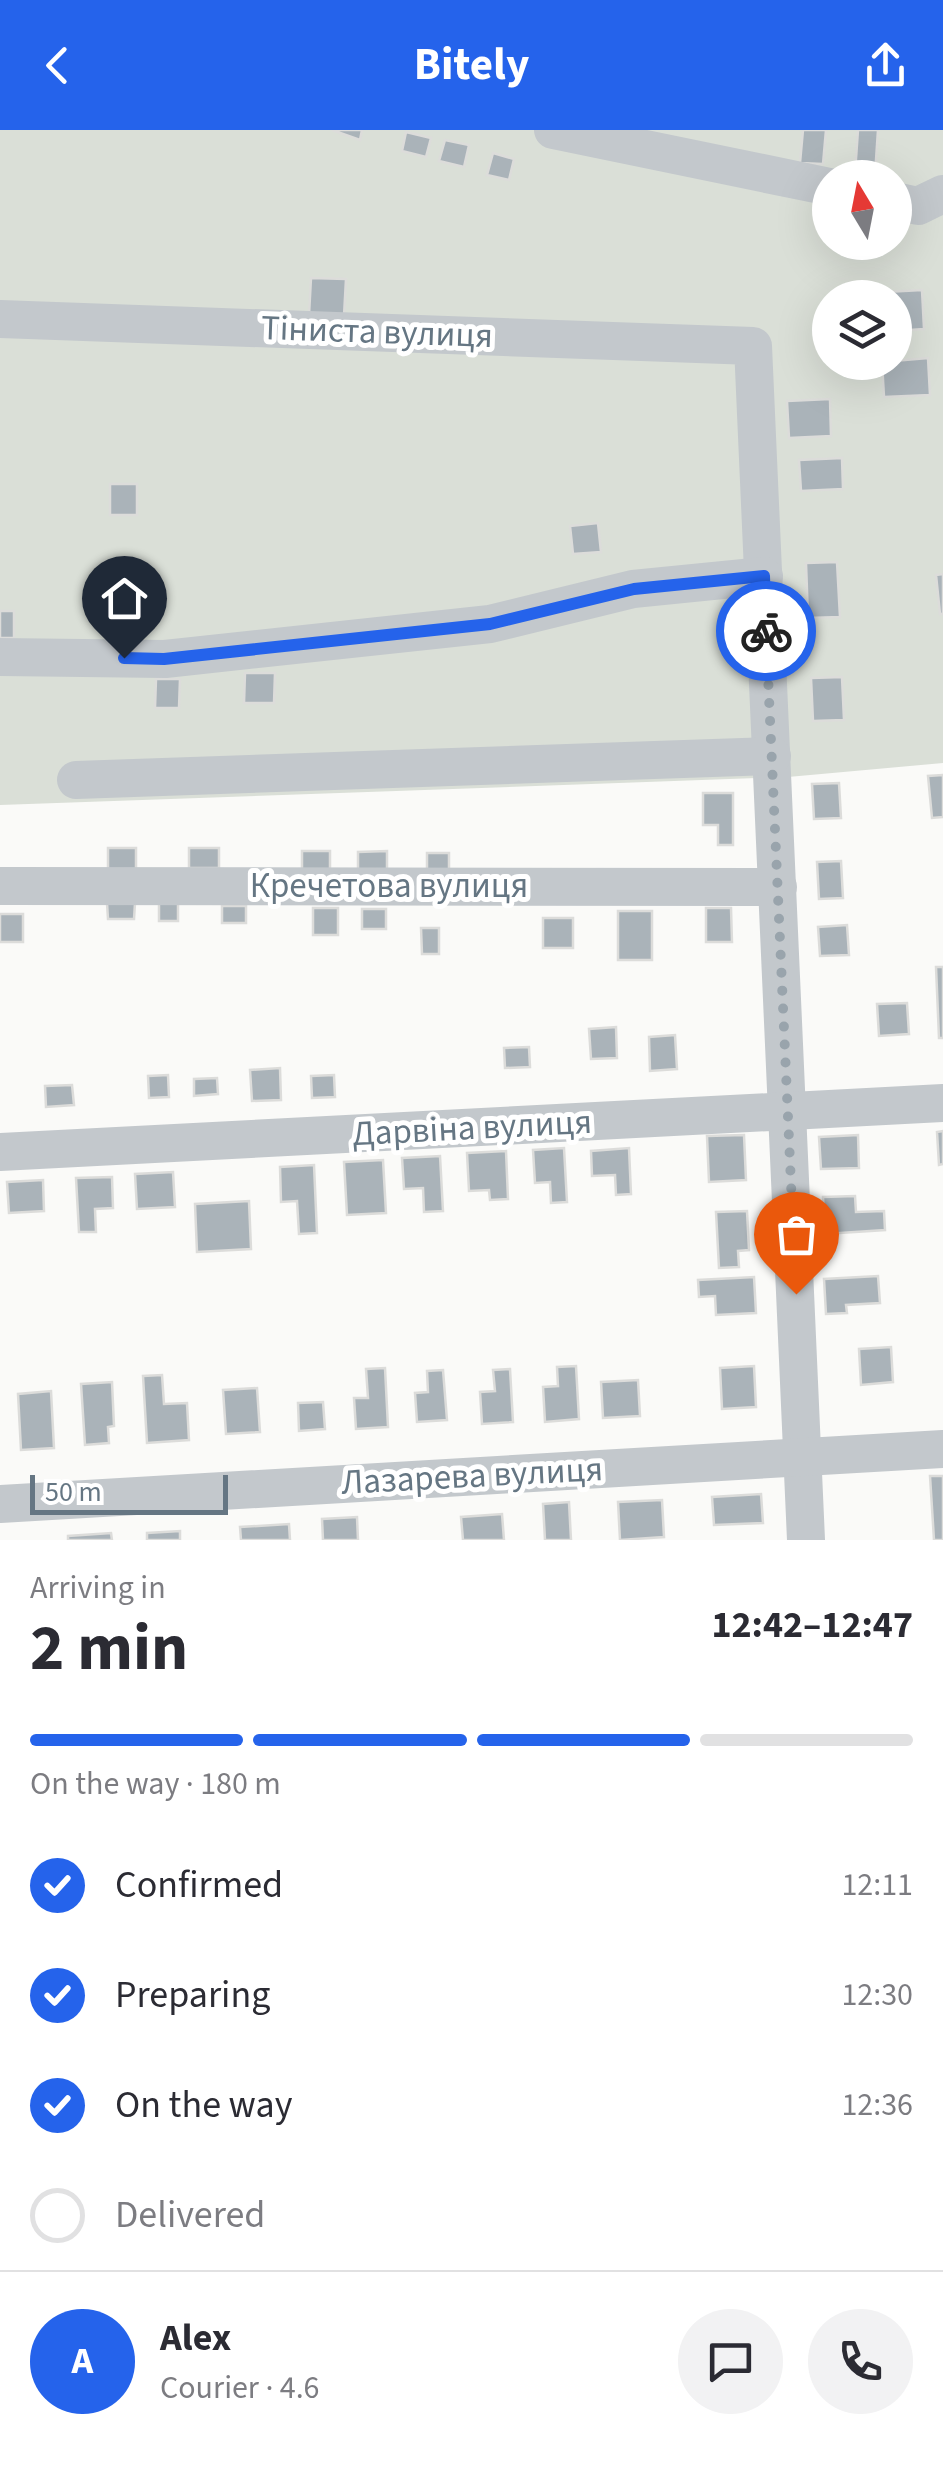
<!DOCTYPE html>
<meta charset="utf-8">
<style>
body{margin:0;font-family:"Source Sans 3",sans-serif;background:#f2f2f3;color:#2b2b33;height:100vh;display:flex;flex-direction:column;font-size:38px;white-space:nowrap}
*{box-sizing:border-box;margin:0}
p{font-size:32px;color:#7c7c81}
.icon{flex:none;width:55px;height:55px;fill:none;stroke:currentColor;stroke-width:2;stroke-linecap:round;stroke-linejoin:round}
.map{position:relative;height:1410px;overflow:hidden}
.side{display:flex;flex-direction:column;background:#fff;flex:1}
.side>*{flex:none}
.needle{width:65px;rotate:350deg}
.buttons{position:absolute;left:812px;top:30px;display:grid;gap:20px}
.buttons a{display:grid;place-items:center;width:100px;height:100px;border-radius:50%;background:#fff;box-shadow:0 10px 40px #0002;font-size:50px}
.scale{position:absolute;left:30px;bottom:25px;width:198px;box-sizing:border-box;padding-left:10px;border:5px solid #657683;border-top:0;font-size:28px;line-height:35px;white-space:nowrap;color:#657683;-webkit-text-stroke:8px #fff;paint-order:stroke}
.pin{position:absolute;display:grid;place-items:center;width:85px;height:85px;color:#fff;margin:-102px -42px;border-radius:50% 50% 50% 0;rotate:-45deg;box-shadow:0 0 10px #0007}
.pin .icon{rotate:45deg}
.courier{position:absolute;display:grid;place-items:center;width:100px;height:100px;margin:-50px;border:8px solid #2563eb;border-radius:50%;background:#fff;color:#222;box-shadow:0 2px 12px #0007}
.headline em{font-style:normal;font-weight:700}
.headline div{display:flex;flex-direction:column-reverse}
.headline{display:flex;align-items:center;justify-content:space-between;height:170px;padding:0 30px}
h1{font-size:65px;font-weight:700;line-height:75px}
.bar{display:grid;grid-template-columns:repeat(4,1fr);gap:15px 10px;align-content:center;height:120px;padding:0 30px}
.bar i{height:12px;border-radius:8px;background:#e1e1e2}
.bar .current{background:#2563eb}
.bar p{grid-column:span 4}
.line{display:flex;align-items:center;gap:25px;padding:0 30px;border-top:2px solid #e1e1e2}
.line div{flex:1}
.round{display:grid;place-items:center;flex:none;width:105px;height:105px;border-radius:52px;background:#f2f2f3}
ol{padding:0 30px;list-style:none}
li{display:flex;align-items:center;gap:30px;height:110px}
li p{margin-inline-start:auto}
li .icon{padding:10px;border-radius:50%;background:#2563eb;color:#fff;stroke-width:4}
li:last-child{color:#7c7c81}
li i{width:55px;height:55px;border:5px solid #e1e1e2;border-radius:50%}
header{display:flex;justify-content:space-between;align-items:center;height:130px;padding:0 30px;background:#2563eb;color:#fff;font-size:45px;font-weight:700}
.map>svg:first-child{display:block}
.green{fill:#dadfd7;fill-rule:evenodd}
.building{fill:#aab3b9;stroke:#dcdcda;stroke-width:2.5}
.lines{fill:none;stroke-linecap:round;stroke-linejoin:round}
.minor{stroke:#c3c8cc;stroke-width:38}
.done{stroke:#99a4ac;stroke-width:10;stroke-dasharray:0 18}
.route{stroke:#2563eb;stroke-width:12}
.labels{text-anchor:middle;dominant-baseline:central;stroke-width:10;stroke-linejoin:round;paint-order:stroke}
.street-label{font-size:35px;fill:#657683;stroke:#fff}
</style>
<header><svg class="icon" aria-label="back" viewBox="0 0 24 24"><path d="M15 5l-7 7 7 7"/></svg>Bitely<svg class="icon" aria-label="share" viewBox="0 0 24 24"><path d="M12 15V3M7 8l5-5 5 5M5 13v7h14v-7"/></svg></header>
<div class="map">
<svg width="943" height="1410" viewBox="0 0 943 1410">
<rect width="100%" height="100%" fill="#fafaf8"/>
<path class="green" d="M0,0h943v633l-155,14 -788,28zM830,48h65v64h-65zM830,168h65v64h-65z"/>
<g class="building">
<polygon points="332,0 362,0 360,10"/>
<polygon points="803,0 826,0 823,34 800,33"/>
<polygon points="858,0 878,0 875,45 855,43"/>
<polygon points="406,2 431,8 426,27 402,21"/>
<polygon points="445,10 469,15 464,37 439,31"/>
<polygon points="493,23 514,29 509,50 487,45"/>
<polygon points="311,148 346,149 344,186 309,185"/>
<polygon points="922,160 924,199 895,201 895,168 886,168 886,162"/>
<polygon points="928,228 930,265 884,267 882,232"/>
<polygon points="830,269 831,306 789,308 787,271"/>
<polygon points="842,328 843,359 801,361 799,330"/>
<rect x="110" y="354" width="27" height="31"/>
<polygon points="598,393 601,422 573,424 570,396"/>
<polygon points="837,432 840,487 808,488 806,433"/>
<polygon points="943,444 943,484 940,484 936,445"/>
<rect x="0" y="481" width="14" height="27"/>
<polygon points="245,543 275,543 274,573 244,573"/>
<polygon points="842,547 844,590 813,591 811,548"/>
<polygon points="156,549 180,549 179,578 155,578"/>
<polygon points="943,645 943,687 932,688 928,646"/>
<polygon points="839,653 841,688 814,689 812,654"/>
<polygon points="703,663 733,663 733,715 718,715 718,695 703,695"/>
<rect x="108" y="718" width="28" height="22"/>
<rect x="189" y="718" width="30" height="20"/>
<rect x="302" y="721" width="28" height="20"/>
<polygon points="387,721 387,744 358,744 358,722"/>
<rect x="427" y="723" width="22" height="18"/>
<polygon points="841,731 843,768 819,769 817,732"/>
<rect x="159" y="771" width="19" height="20"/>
<polygon points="107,773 135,773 134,789 108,789"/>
<rect x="222" y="776" width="24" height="17"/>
<rect x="313" y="778" width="25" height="27"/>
<polygon points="706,778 731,778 732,812 706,812"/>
<rect x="362" y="779" width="24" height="20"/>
<rect x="618" y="781" width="34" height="49"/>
<rect x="0" y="784" width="23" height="28"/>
<rect x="543" y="788" width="30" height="30"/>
<polygon points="847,795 849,825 820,826 818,797"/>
<polygon points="421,798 439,798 439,824 422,824"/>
<polygon points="936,837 943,837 943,908 939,908"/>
<polygon points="907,873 909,904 879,906 877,874"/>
<polygon points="616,897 617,928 591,929 589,899"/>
<polygon points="675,905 677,939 650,941 649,907"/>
<polygon points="529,917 530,937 505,938 504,918"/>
<polygon points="280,938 281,970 252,971 250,940"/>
<polygon points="168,945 169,967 149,968 148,946"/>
<polygon points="334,945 335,967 312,968 311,946"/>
<polygon points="217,948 218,964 194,966 194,949"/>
<polygon points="72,955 74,975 46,977 45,956"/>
<polygon points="943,1001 943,1034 939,1035 937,1002"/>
<polygon points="744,1005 746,1050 709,1052 707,1006"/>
<polygon points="858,1005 859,1038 821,1039 819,1007"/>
<polygon points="564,1018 567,1072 551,1073 550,1052 535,1053 533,1020"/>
<polygon points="629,1018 631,1064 616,1065 615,1045 592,1046 591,1021"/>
<polygon points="506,1021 508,1069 490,1070 489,1060 469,1061 467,1023"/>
<polygon points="440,1026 443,1081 424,1082 423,1058 404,1059 402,1028"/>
<polygon points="383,1030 386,1083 347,1085 344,1032"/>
<polygon points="314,1035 317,1103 299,1104 297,1071 281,1072 280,1037"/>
<polygon points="173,1042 175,1077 137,1079 135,1044"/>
<polygon points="112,1047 113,1078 95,1079 96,1102 79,1102 76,1048"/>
<polygon points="43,1050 44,1081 9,1083 7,1052"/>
<polygon points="855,1066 856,1082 884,1081 885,1100 825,1104 823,1067"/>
<polygon points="249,1071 251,1119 197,1122 195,1074"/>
<polygon points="747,1081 749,1120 738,1121 739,1137 719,1138 716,1082"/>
<polygon points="878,1146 880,1173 846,1175 847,1183 826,1184 824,1149"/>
<polygon points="754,1147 756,1183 716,1185 715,1166 699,1167 698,1150"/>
<polygon points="891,1217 893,1252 861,1255 859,1219"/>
<polygon points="576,1236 579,1289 545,1292 543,1257 558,1256 557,1237"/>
<polygon points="754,1236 756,1277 722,1279 720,1238"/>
<polygon points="385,1238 388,1297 356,1299 354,1268 368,1268 366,1239"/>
<polygon points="510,1239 513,1292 482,1294 480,1262 495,1261 493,1240"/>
<polygon points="443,1240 447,1290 417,1292 415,1263 428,1262 427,1241"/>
<polygon points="162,1245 164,1274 187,1273 189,1310 147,1313 143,1246"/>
<polygon points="638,1250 640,1286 603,1288 601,1252"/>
<polygon points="112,1252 114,1296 108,1297 109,1313 85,1315 81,1254"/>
<polygon points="257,1258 260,1302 226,1304 223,1260"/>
<polygon points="51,1261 54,1318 21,1320 18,1264"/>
<polygon points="323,1272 325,1299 299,1301 298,1273"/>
<polygon points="930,1346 943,1346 943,1410 934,1410"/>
<polygon points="761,1364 763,1393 714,1395 712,1367"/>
<polygon points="662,1370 664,1407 620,1410 618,1372"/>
<polygon points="569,1372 571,1410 545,1410 543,1374"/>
<polygon points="502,1384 504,1410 463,1410 461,1387"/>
<polygon points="357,1387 358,1410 323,1410 322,1389"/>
<polygon points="289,1394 290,1410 241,1410 240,1397"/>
<polygon points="180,1401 180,1410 147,1410 147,1403"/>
<polygon points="111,1403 112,1410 68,1410 68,1406"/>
</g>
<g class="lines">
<g class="minor">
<polyline points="553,0 830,57"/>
<polyline points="895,71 918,76 943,64"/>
<polyline points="0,189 753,216 806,1410"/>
<polyline points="0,527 165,529 490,494 633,459 764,446"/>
<polyline points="76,650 772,626"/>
<polyline points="0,756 778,757"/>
<polyline points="0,1022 943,973"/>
<polyline points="0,1374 943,1319"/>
</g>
</g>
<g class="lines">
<polyline class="done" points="766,501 796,1164"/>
<polyline class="route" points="124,528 164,529 490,494 634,459 764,446 766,501"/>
</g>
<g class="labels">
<g class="street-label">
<text transform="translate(377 202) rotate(2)">Тіниста вулиця</text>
<text x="389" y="756">Кречетова вулиця</text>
<text transform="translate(472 998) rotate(-3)">Дарвіна вулиця</text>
<text transform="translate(472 1346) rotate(-3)">Лазарева вулиця</text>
</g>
</g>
</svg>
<div class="buttons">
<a><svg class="needle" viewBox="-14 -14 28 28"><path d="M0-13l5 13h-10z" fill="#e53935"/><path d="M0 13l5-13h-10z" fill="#7c7c81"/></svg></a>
<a><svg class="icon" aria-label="layers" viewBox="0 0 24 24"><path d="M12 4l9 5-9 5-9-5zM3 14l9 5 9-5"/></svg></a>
</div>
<div class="scale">50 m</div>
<div class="pin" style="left:796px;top:1164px;background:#ea580c"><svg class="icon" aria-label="bag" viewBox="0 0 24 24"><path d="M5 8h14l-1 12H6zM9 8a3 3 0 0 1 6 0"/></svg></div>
<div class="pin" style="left:124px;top:528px;background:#1f2937"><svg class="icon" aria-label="home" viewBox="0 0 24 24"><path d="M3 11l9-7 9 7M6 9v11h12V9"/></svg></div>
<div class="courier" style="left:766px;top:501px"><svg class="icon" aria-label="bike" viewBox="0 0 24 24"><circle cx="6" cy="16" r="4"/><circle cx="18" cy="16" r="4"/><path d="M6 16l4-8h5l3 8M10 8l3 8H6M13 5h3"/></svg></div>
</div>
<section class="side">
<div class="headline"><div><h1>2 min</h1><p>Arriving in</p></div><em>12:42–12:47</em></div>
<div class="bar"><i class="current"></i><i class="current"></i><i class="current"></i><i></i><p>On the way · 180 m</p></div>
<ol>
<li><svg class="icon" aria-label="check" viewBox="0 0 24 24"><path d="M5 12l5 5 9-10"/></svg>Confirmed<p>12:11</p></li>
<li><svg class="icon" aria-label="check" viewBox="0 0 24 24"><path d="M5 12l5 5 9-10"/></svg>Preparing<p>12:30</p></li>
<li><svg class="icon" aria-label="check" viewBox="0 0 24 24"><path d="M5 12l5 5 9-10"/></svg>On the way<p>12:36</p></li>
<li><i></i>Delivered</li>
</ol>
<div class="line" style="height:180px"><b class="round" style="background:#2563eb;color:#fff">A</b><div><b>Alex</b><p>Courier · 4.6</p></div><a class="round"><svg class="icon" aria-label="chat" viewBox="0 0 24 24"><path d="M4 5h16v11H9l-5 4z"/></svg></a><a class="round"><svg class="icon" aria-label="phone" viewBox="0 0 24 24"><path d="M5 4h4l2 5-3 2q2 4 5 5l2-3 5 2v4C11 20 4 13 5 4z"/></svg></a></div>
</section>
